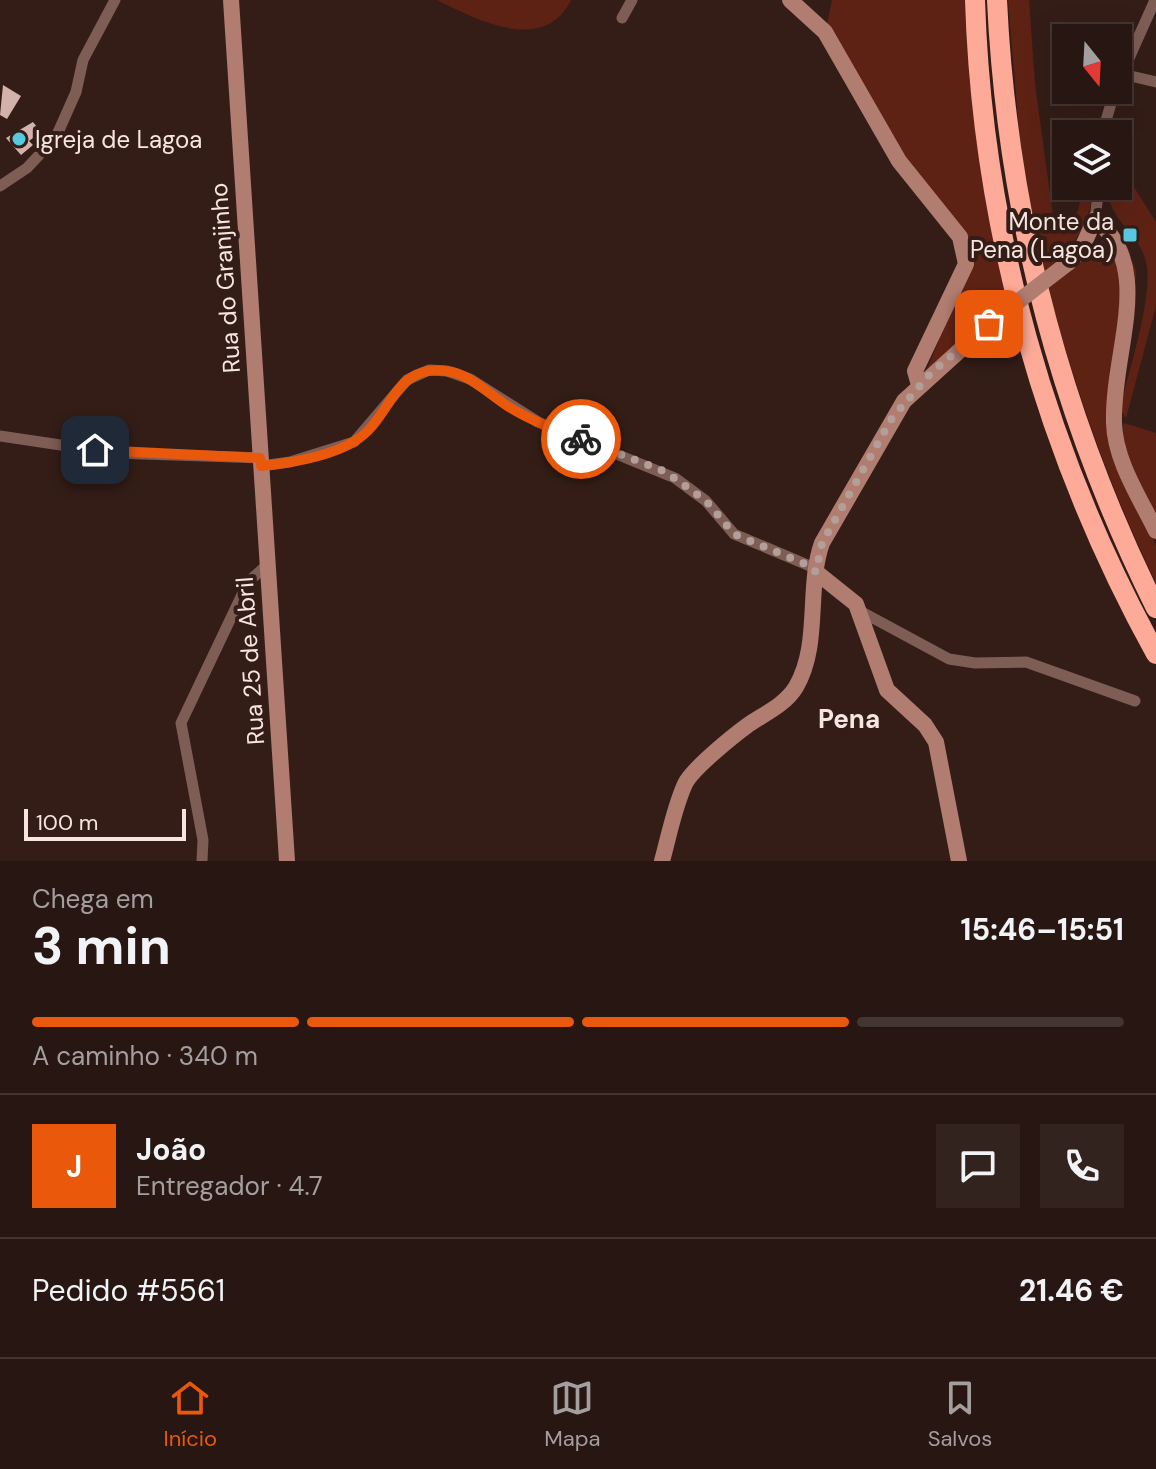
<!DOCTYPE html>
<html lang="pt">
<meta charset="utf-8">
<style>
body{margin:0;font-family:"DM Sans",sans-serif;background:#33231f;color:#f1f3f6;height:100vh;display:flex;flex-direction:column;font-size:30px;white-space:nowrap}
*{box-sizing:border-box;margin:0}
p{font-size:26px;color:#a49f9f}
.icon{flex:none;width:44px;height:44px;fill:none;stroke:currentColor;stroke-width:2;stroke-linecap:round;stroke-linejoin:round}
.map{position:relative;height:861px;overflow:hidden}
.sheet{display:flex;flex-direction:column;background:#271611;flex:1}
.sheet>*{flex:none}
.needle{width:52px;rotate:162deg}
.fabs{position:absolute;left:1052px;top:24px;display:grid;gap:16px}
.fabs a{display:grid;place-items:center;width:80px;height:80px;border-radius:0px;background:#271611;box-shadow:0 8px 32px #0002,0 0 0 2px #433531;font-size:40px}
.scale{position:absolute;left:24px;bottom:20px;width:162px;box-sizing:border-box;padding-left:8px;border:4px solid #f6e5e1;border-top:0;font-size:22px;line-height:28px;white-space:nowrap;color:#f6e5e1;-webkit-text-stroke:6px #341d17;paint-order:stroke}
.pin{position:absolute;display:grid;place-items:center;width:68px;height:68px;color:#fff;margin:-34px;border-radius:16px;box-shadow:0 4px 12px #0006}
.courier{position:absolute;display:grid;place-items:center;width:80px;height:80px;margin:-40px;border:6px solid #ea580c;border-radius:50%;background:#fff;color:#222;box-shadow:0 2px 10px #0007}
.head em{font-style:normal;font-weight:700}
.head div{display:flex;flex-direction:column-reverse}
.head{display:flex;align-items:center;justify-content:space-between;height:136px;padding:0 32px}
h1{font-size:52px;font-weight:700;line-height:60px}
.bar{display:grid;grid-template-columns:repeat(4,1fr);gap:12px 8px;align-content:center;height:96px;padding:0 32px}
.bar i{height:10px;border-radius:6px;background:#433531}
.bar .active{background:#ea580c}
.bar p{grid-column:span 4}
.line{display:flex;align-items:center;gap:20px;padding:0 32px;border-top:2px solid #433531}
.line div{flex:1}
.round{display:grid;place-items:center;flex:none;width:84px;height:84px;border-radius:0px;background:#33231f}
.tabs{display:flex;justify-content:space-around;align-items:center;height:112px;border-top:2px solid #433531;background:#271611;font-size:22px;color:#a49f9f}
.tabs a{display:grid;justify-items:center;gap:4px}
.tabs .active{color:#ea580c}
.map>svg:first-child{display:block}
.green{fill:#5e2215}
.building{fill:#d2b2aa}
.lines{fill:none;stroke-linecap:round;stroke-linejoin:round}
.street{stroke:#7e5d55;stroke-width:11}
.secondary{stroke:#b17d70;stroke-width:16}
.highway{stroke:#fdab98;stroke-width:20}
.secondary-bridge{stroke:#b17d70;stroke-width:16}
.done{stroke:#b29f9a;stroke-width:8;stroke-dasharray:0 14.4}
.route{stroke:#ea580c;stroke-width:10}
.poi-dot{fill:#56c9e1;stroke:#341d17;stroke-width:3}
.labels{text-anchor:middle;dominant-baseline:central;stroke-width:8;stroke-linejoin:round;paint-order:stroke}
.poi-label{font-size:24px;fill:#f6e5e1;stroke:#341d17;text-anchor:start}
.street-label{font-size:24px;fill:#f6e5e1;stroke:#341d17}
.neighbourhood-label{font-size:26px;font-weight:bold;fill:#f6e5e1;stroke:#341d17}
</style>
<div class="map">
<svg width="1156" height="861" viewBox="0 0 1156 861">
<rect width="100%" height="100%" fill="#341d17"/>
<g class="green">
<path d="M437,0h134c-27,55 -94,20 -134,0z"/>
<path d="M832,0h134l42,298 -81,71 45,-107c1,-27 -20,-44 -36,-63 -44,-53 -75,-117 -109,-175z"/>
<path d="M1008,0h21l6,84 20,146 19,-7 11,-37h8c-1,37 -22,64 -49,89l-23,-122z"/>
<path d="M1118,137l8,6 8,44 22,35v84l-30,112 -6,-9c8,-36 34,-113 26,-147 -7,-31 -37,-39 -39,-76h11z"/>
<path d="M1111,236l16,10 9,26 -4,48 -19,77 15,90 28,58v38c-46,-95 -80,-192 -108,-294l53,-48z"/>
<path d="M1124,423l32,10v85c-11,-21 -41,-73 -32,-95z"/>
</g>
<g class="building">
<polygon points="3,85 21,96 7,119 0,115"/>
<polygon points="33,122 41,132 29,141 33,145 21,155 6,138"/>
</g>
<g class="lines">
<g class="street">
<polyline points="622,18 632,0"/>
<polyline points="1122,74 1156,82"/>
<polyline points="1118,83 1155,0"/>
<polyline points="1102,134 1115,90"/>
<polyline points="0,186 27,168 56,137 76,92 83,60 115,0"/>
<polyline points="1095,219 1099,186"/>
<polyline points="0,436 114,453 260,458"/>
<polyline points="261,466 290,462 354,442 407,380 429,370 447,371 470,379 538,422 675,478 706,501 734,534 810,566 816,572"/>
<polyline points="860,611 949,659 975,663 1026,662 1135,701"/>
<polyline points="202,861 203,840 181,723 248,582 268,564"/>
</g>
<g class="secondary">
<polyline points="231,0 287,861"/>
<polyline points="790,0 825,32 899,161 960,237 966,264 915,371 919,385"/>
<path d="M1068,263l13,-13 14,-31c61,49 17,130 19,204 1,38 26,75 42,108"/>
<polyline points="816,572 856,604 887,690 925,725 936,742 959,861"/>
<path d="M662,861c7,-25 12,-53 23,-77 7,-15 48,-48 63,-59 16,-11 37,-20 48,-38 25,-43 10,-99 26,-144l82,-142 85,-77"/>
</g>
<g class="highway">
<path d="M975,0c7,228 71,455 181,654"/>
<path d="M997,0c10,214 64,417 159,608"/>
</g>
<polyline class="secondary-bridge" points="989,324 1068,263"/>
</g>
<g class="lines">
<polyline class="done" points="581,439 666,472 706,501 734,534 810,566 816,572 822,543 892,418 931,373 989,324"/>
<path class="route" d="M95,450l165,8 1,8c30,-3 68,-9 94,-25 38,-23 38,-82 97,-69 21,5 38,23 57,35 23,14 47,23 72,32"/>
</g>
<g class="poi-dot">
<circle cx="19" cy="139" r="8"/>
<rect x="1122" y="227" width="16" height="16" rx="4"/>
</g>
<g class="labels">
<g class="poi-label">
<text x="35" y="139">Igreja de Lagoa</text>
<text x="1114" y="221" text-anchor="end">Monte da<tspan x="1114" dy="28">Pena (Lagoa)</tspan></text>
</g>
<g class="street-label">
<text transform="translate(225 278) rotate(-94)">Rua do Granjinho</text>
<text transform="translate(250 661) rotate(-94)">Rua 25 de Abril</text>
</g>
<g class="neighbourhood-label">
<text x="849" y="719">Pena</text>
</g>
</g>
</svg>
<div class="fabs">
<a><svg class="needle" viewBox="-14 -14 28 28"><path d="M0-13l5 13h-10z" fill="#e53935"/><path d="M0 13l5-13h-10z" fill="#a49f9f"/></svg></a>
<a><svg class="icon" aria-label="layers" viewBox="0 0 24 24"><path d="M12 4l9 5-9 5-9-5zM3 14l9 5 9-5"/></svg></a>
</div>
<div class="scale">100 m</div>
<div class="pin" style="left:989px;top:324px;background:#ea580c"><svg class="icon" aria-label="bag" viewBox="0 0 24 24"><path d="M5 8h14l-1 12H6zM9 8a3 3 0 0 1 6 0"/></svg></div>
<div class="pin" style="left:95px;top:450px;background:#1f2937"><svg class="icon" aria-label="home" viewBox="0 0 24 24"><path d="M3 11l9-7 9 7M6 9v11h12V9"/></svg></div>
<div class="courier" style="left:581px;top:439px"><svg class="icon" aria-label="bike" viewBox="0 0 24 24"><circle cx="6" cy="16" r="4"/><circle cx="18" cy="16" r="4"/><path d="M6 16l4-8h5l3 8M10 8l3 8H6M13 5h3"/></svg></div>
</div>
<section class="sheet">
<div class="head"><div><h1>3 min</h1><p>Chega em</p></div><em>15:46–15:51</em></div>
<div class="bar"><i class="active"></i><i class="active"></i><i class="active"></i><i></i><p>A caminho · 340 m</p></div>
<div class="line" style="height:144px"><b class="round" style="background:#ea580c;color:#fff">J</b><div><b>João</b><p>Entregador · 4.7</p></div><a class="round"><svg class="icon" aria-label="chat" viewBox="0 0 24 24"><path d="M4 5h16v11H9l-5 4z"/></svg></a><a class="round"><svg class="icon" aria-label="phone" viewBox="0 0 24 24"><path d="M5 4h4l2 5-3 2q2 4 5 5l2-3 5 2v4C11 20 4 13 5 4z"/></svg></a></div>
<div class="line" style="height:104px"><div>Pedido #5561</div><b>21.46 €</b></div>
</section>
<nav class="tabs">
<a class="active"><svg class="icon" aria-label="home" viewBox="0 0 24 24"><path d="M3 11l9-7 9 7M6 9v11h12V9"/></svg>Início</a>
<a><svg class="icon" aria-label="map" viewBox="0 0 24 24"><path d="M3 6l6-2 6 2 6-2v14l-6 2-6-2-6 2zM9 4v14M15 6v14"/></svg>Mapa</a>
<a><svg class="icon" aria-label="saved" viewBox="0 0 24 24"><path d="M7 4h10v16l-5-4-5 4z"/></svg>Salvos</a>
</nav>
